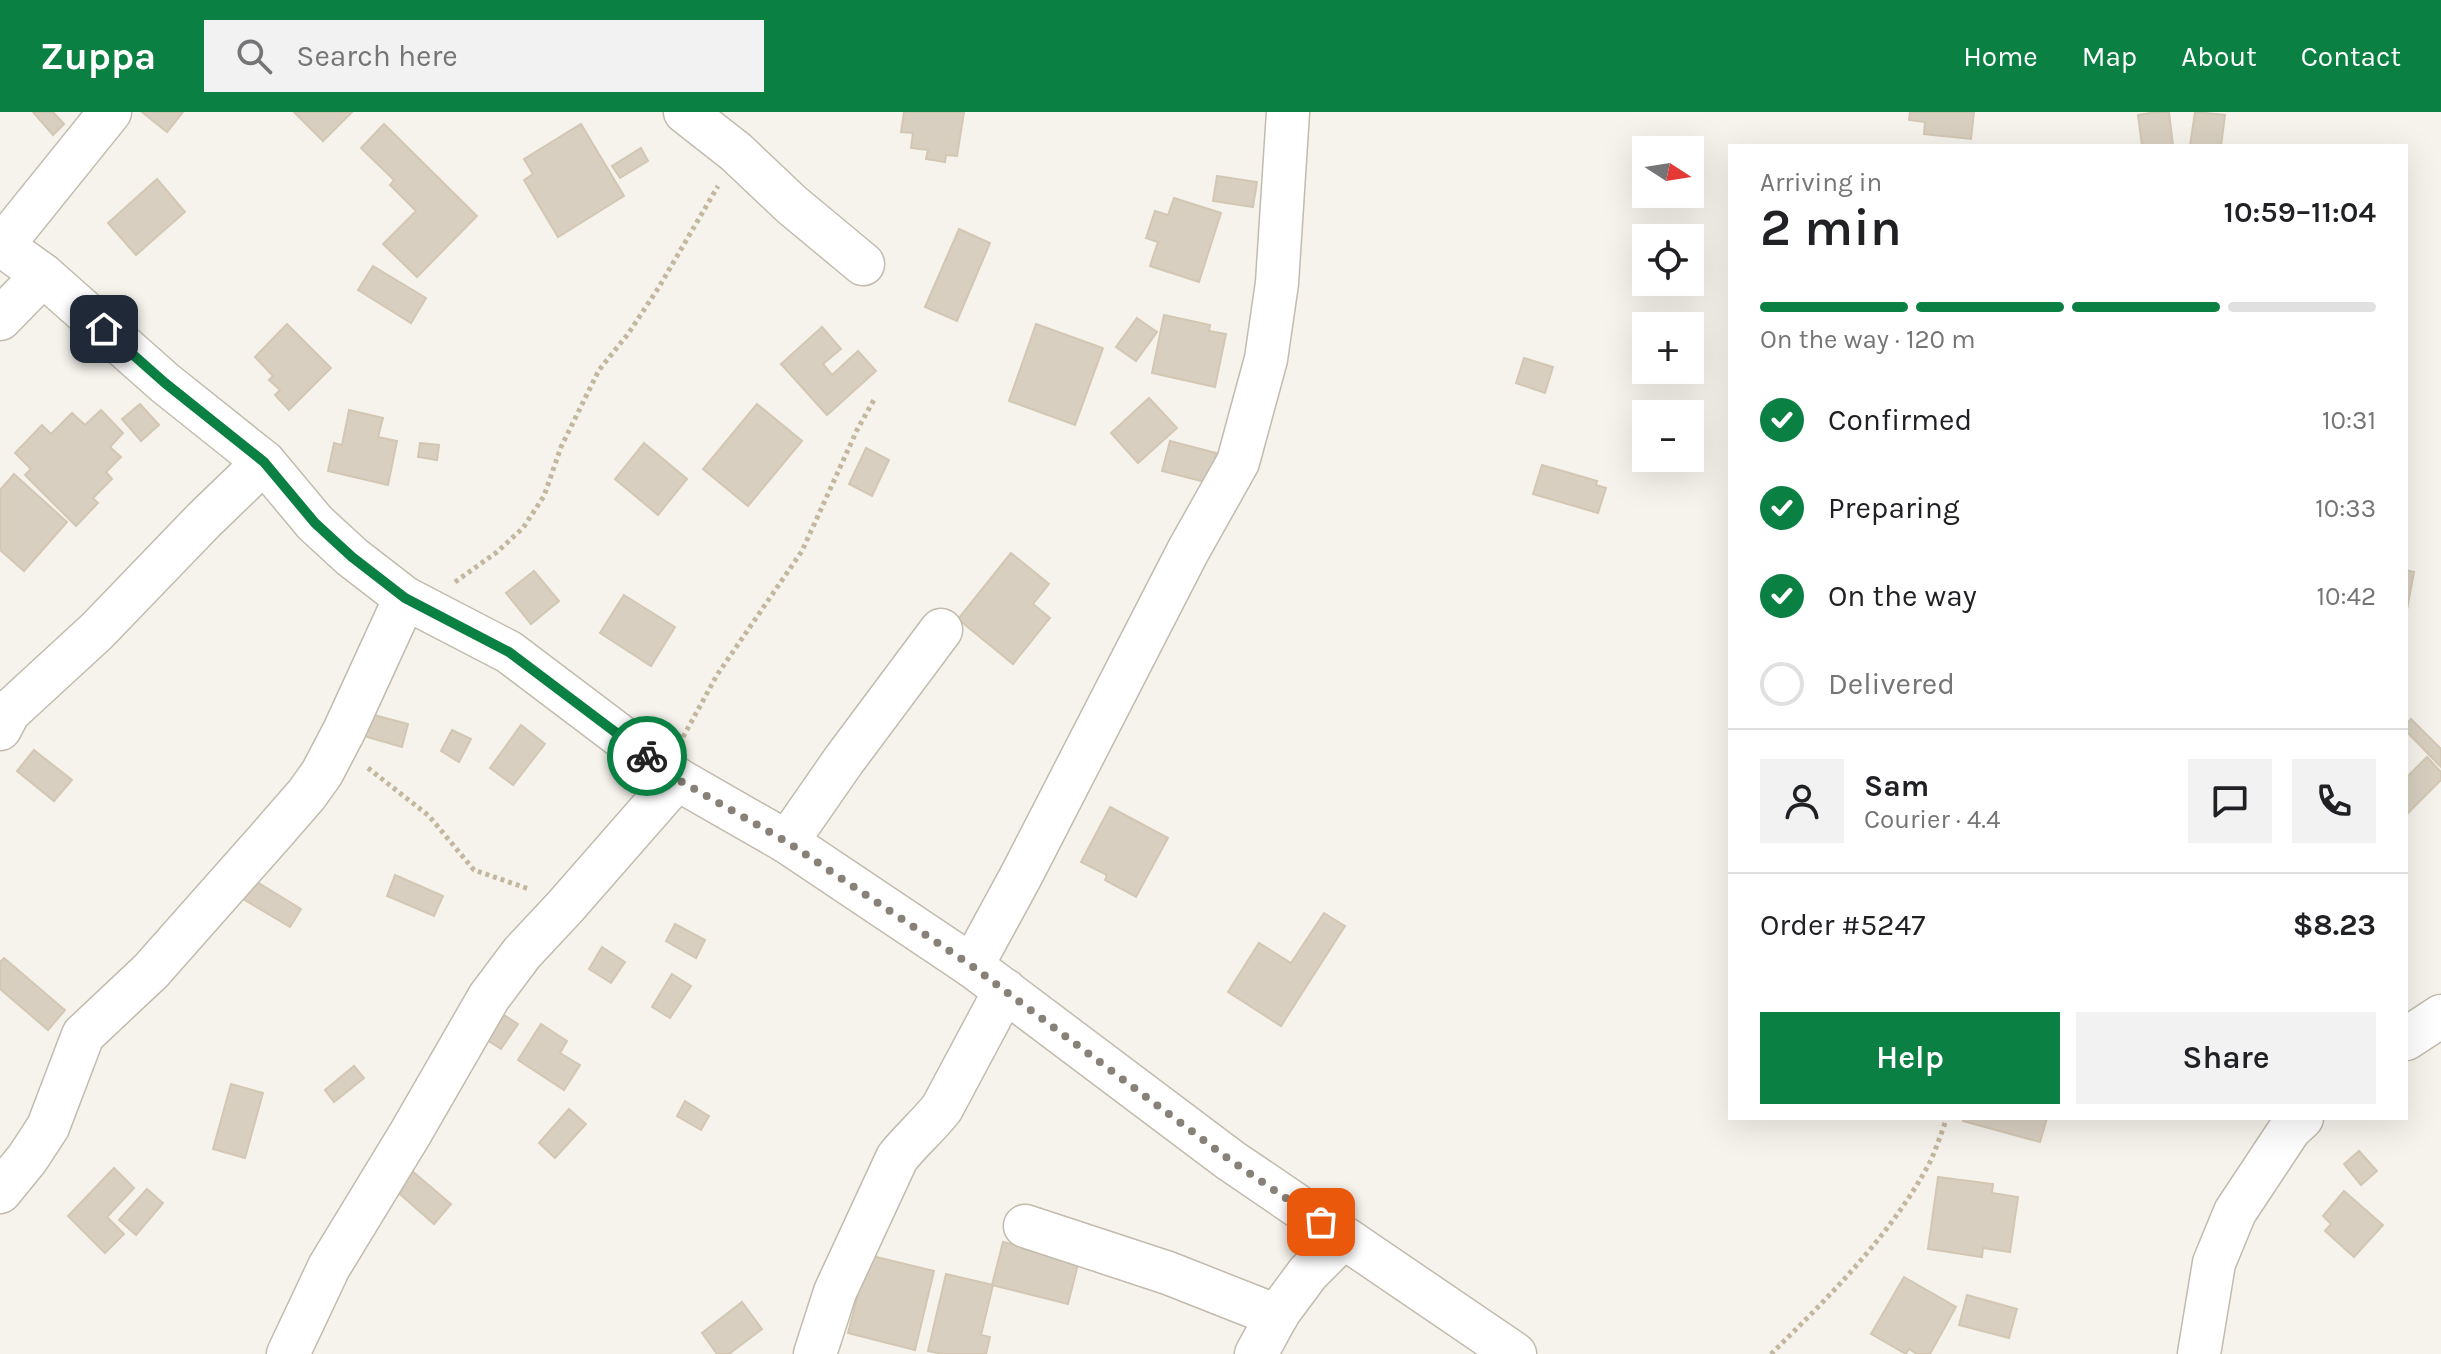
<!DOCTYPE html>
<meta charset="utf-8">
<style>
body{margin:0;font-family:Karla,sans-serif;background:#f2f2f2;color:#202124;height:100vh;display:flex;flex-direction:column;font-size:30px;white-space:nowrap}
*{box-sizing:border-box;margin:0}
p{font-size:26px;color:#757577}
.icon{flex:none;width:44px;height:44px;fill:none;stroke:currentColor;stroke-width:2;stroke-linecap:round;stroke-linejoin:round}
.map{position:relative;flex:1;overflow:hidden}
.sheet{position:absolute;left:1728px;top:32px;width:680px;height:976px;display:flex;flex-direction:column;background:#fff;border-radius:0px;box-shadow:0 8px 32px #0002}
.sheet>*{flex:none}
.needle{width:52px;rotate:102deg}
.buttons{position:absolute;left:1632px;top:24px;display:grid;gap:16px}
.buttons a{display:grid;place-items:center;width:72px;height:72px;border-radius:0px;background:#fff;box-shadow:0 8px 32px #0002;font-size:40px}
.pin{position:absolute;display:grid;place-items:center;width:68px;height:68px;color:#fff;margin:-34px;border-radius:16px;box-shadow:0 4px 12px #0006}
.courier{position:absolute;display:grid;place-items:center;width:80px;height:80px;margin:-40px;border:6px solid #0b8043;border-radius:50%;background:#fff;color:#222;box-shadow:0 2px 10px #0007}
.head em{font-style:normal;font-weight:600}
.head div{display:flex;flex-direction:column-reverse}
.head{display:flex;align-items:center;justify-content:space-between;height:136px;padding:0 32px}
h1{font-size:52px;font-weight:600;line-height:60px}
.bar{display:grid;grid-template-columns:repeat(4,1fr);gap:12px 8px;align-content:center;height:96px;padding:0 32px}
.bar i{height:10px;border-radius:6px;background:#e0e0e0}
.bar .current{background:#0b8043}
.bar p{grid-column:span 4}
.line{display:flex;align-items:center;gap:20px;padding:0 32px;border-top:2px solid #e0e0e0}
.line div{flex:1}
.round{display:grid;place-items:center;flex:none;width:84px;height:84px;border-radius:0px;background:#f2f2f2}
ol{padding:0 32px;list-style:none}
li{display:flex;align-items:center;gap:24px;height:88px}
li p{margin-inline-start:auto}
li .icon{padding:8px;border-radius:50%;background:#0b8043;color:#fff;stroke-width:4}
li:last-child{color:#757577}
li i{width:44px;height:44px;border:4px solid #e0e0e0;border-radius:50%}
.action{display:flex;gap:16px;margin-top:auto;padding:16px 32px}
.action a{flex:1;height:92px;border-radius:0px;background:#0b8043;color:#fff;font-size:32px;font-weight:600;line-height:92px;text-align:center}
.action a+a{background:#f2f2f2;color:#202124}
header{display:flex;align-items:center;gap:48px;box-sizing:border-box;height:112px;padding:0 40px;background:#0b8043;color:#fff}
header strong{font-size:38px}
nav{display:flex;gap:44px;margin-inline-start:auto;font-size:28px}
.search{width:560px;height:72px;background:#f2f2f2;display:flex;align-items:center;gap:20px;box-sizing:border-box;padding:0 28px;border-radius:0px;color:#757577;font-size:30px}
.map>svg:first-child{display:block}
.building{fill:#d8cfc1;stroke:#d3c7b4;stroke-width:2}
.lines{fill:none;stroke-linecap:round;stroke-linejoin:round}
.minor-casing{stroke:#c2bbae;stroke-width:45}
.path{stroke:#c4b79f;stroke-width:5;stroke-dasharray:4 4;stroke-linecap:butt}
.minor{stroke:#fff;stroke-width:42}
.done{stroke:#878178;stroke-width:8;stroke-dasharray:0 14.4}
.route{stroke:#0b8043;stroke-width:10}
</style>
<header>
<strong>Zuppa</strong>
<div class="search"><svg class="icon" aria-label="search" viewBox="0 0 24 24"><circle cx="10" cy="10" r="6"/><path d="M15 15l6 6"/></svg>Search here</div>
<nav><a>Home</a><a>Map</a><a>About</a><a>Contact</a></nav>
</header>
<div class="map">
<svg width="2441" height="1242" viewBox="0 0 2441 1242">
<rect width="100%" height="100%" fill="#f6f3ec"/>
<g class="building">
<polygon points="33,0 53,0 64,12 53,23"/>
<polygon points="142,0 183,0 167,20"/>
<polygon points="294,0 352,0 323,29"/>
<polygon points="904,0 964,0 957,44 946,43 945,50 926,47 928,38 911,36 913,21 901,20"/>
<polygon points="1910,0 1974,0 1971,27 1924,22 1925,10 1909,8"/>
<polygon points="2156,0 2169,0 2173,34 2142,34 2138,3"/>
<polygon points="2195,0 2225,3 2221,34 2190,34"/>
<polygon points="384,12 477,104 417,165 383,132 416,99 390,73 394,68 361,36"/>
<polygon points="581,12 624,84 558,125 524,68 533,62 524,47"/>
<polygon points="641,36 648,49 620,66 612,54"/>
<polygon points="1217,64 1257,70 1253,95 1213,89"/>
<polygon points="157,67 185,100 136,143 108,111"/>
<polygon points="1174,86 1221,101 1199,170 1150,154 1158,130 1146,126 1155,99 1168,103"/>
<polygon points="959,117 990,131 957,209 925,195"/>
<polygon points="373,154 426,186 411,211 358,178"/>
<polygon points="1164,203 1210,213 1209,219 1226,222 1215,275 1152,261"/>
<polygon points="1137,206 1157,220 1136,249 1116,235"/>
<polygon points="287,212 331,256 289,298 275,283 280,278 269,268 273,264 255,245"/>
<polygon points="1036,212 1103,236 1075,313 1009,289"/>
<polygon points="822,215 841,237 823,252 832,263 858,239 876,259 827,303 781,252"/>
<polygon points="1524,246 1553,255 1545,281 1516,271"/>
<polygon points="1149,286 1177,316 1138,351 1111,321"/>
<polygon points="140,292 159,313 141,329 122,307"/>
<polygon points="757,292 802,329 748,394 703,357"/>
<polygon points="101,298 123,321 110,335 121,345 106,360 112,367 93,386 98,391 76,414 25,363 31,357 15,341 42,313 51,322 72,301 85,313"/>
<polygon points="349,298 383,306 378,325 397,329 388,373 328,359 334,331 342,333"/>
<polygon points="1170,329 1216,341 1209,371 1162,359"/>
<polygon points="420,331 439,333 437,348 418,345"/>
<polygon points="644,331 687,367 658,403 615,367"/>
<polygon points="866,336 889,348 872,384 849,372"/>
<polygon points="1542,353 1597,369 1596,373 1606,376 1598,401 1533,382"/>
<polygon points="14,362 67,410 24,459 0,438 0,378"/>
<polygon points="1011,441 1049,472 1033,492 1050,506 1013,552 958,507"/>
<polygon points="2406,458 2414,460 2406,503"/>
<polygon points="534,459 559,489 531,512 506,481"/>
<polygon points="624,483 675,515 651,554 600,521"/>
<polygon points="370,602 408,612 402,635 364,624"/>
<polygon points="2411,607 2441,637 2441,655 2406,619 2406,612"/>
<polygon points="521,613 545,632 513,673 490,656"/>
<polygon points="452,618 471,627 459,650 441,639"/>
<polygon points="34,638 72,668 54,689 17,659"/>
<polygon points="2427,645 2441,660 2441,668 2406,703 2406,666"/>
<polygon points="1110,695 1168,726 1136,785 1105,768 1107,763 1081,750"/>
<polygon points="395,763 443,784 434,804 387,784"/>
<polygon points="254,768 301,797 290,815 243,787"/>
<polygon points="1324,801 1345,814 1281,914 1228,880 1259,831 1291,851"/>
<polygon points="675,812 705,828 696,846 666,829"/>
<polygon points="602,835 625,850 611,871 589,857"/>
<polygon points="4,846 65,898 48,918 0,877 0,850"/>
<polygon points="672,862 691,874 670,906 652,895"/>
<polygon points="504,903 518,912 501,937 487,928"/>
<polygon points="541,912 567,929 560,941 580,953 564,978 518,948"/>
<polygon points="354,954 364,966 334,990 325,978"/>
<polygon points="231,972 263,981 245,1046 213,1037"/>
<polygon points="685,989 709,1004 701,1018 677,1004"/>
<polygon points="569,997 586,1012 555,1046 539,1031"/>
<polygon points="1964,1006 2047,1006 2040,1030 1963,1009"/>
<polygon points="2359,1039 2377,1059 2361,1073 2344,1052"/>
<polygon points="114,1056 134,1076 107,1105 124,1122 105,1141 68,1104"/>
<polygon points="411,1058 451,1092 434,1112 394,1077"/>
<polygon points="1938,1065 1993,1072 1992,1081 2018,1085 2010,1140 1983,1136 1982,1145 1928,1137"/>
<polygon points="147,1077 163,1091 136,1123 119,1108"/>
<polygon points="2344,1079 2383,1113 2354,1145 2325,1119 2331,1112 2323,1104"/>
<polygon points="1003,1130 1079,1148 1068,1192 992,1173"/>
<polygon points="868,1143 934,1159 915,1238 848,1221"/>
<polygon points="946,1162 993,1173 981,1223 990,1225 986,1242 942,1242 928,1239"/>
<polygon points="1904,1165 1956,1195 1930,1242 1917,1242 1909,1237 1906,1242 1871,1222"/>
<polygon points="1967,1183 2017,1197 2009,1226 1959,1213"/>
<polygon points="742,1190 762,1217 729,1242 717,1242 702,1221"/>
</g>
<g class="lines">
<g class="minor-casing">
<g id="minor">
<polyline points="685,0 736,40 792,93 863,152"/>
<polyline points="0,132 43,163 165,271 264,350 315,411 352,445 405,486 509,540 677,667 787,730 972,854 1230,1048 1515,1242"/>
<polyline points="2,134 110,0"/>
<polyline points="0,207 43,163"/>
<polyline points="0,617 9,600 97,519 204,408 264,350"/>
<polyline points="787,730 844,648 941,518"/>
<polyline points="972,854 1022,762 1188,439 1238,350 1266,247 1277,171 1288,0"/>
<polyline points="2406,927 2441,904"/>
<polyline points="0,1080 27,1047 48,1015 83,923 151,859 274,720 307,682 322,661 344,619 405,486"/>
<polyline points="1025,1114 1168,1161 1277,1204"/>
<polyline points="288,1242 329,1155 410,1022 489,885 522,841 565,795 677,667"/>
<path d="M815,1242l20,-62 62,-134c14,-18 31,-32 45,-50l63,-118"/>
<polyline points="1256,1242 1279,1200 1308,1161 1343,1126"/>
<polyline points="2199,1242 2214,1151 2235,1100 2290,1017 2302,1006"/>
</g>
</g>
<g class="path">
<polyline points="455,470 497,440 523,416 544,384 561,335 599,258 628,222 659,175 718,74"/>
<polyline points="683,625 717,563 802,439 857,318 875,286"/>
<polyline points="368,656 429,704 474,758 529,777"/>
<path d="M1771,1242c58,-57 119,-118 158,-190 7,-14 12,-31 18,-46"/>
</g>
<use href="#minor" class="minor"/>
</g>
<g class="lines">
<polyline class="done" points="647,644 677,667 787,730 972,854 1230,1048 1321,1110"/>
<polyline class="route" points="104,217 165,271 264,350 315,411 352,445 405,486 509,540 647,644"/>
</g>
</svg>
<div class="buttons">
<a><svg class="needle" viewBox="-14 -14 28 28"><path d="M0-13l5 13h-10z" fill="#e53935"/><path d="M0 13l5-13h-10z" fill="#757577"/></svg></a>
<a><svg class="icon" aria-label="locate" viewBox="0 0 24 24"><circle cx="12" cy="12" r="6"/><path d="M12 2v4M12 18v4M2 12h4M18 12h4"/></svg></a>
<a>+</a>
<a>−</a>
</div>
<div class="pin" style="left:1321px;top:1110px;background:#ea580c"><svg class="icon" aria-label="bag" viewBox="0 0 24 24"><path d="M5 8h14l-1 12H6zM9 8a3 3 0 0 1 6 0"/></svg></div>
<div class="pin" style="left:104px;top:217px;background:#1f2937"><svg class="icon" aria-label="home" viewBox="0 0 24 24"><path d="M3 11l9-7 9 7M6 9v11h12V9"/></svg></div>
<div class="courier" style="left:647px;top:644px"><svg class="icon" aria-label="bike" viewBox="0 0 24 24"><circle cx="6" cy="16" r="4"/><circle cx="18" cy="16" r="4"/><path d="M6 16l4-8h5l3 8M10 8l3 8H6M13 5h3"/></svg></div>
<section class="sheet">
<div class="head"><div><h1>2 min</h1><p>Arriving in</p></div><em>10:59–11:04</em></div>
<div class="bar"><i class="current"></i><i class="current"></i><i class="current"></i><i></i><p>On the way · 120 m</p></div>
<ol>
<li><svg class="icon" aria-label="check" viewBox="0 0 24 24"><path d="M5 12l5 5 9-10"/></svg>Confirmed<p>10:31</p></li>
<li><svg class="icon" aria-label="check" viewBox="0 0 24 24"><path d="M5 12l5 5 9-10"/></svg>Preparing<p>10:33</p></li>
<li><svg class="icon" aria-label="check" viewBox="0 0 24 24"><path d="M5 12l5 5 9-10"/></svg>On the way<p>10:42</p></li>
<li><i></i>Delivered</li>
</ol>
<div class="line" style="height:144px"><a class="round"><svg class="icon" aria-label="person" viewBox="0 0 24 24"><circle cx="12" cy="8" r="4"/><path d="M4 21q1-7 8-7t8 7"/></svg></a><div><b>Sam</b><p>Courier · 4.4</p></div><a class="round"><svg class="icon" aria-label="chat" viewBox="0 0 24 24"><path d="M4 5h16v11H9l-5 4z"/></svg></a><a class="round"><svg class="icon" aria-label="phone" viewBox="0 0 24 24"><path d="M5 4h4l2 5-3 2q2 4 5 5l2-3 5 2v4C11 20 4 13 5 4z"/></svg></a></div>
<div class="line" style="height:104px"><div>Order #5247</div><b>$8.23</b></div>
<div class="action"><a>Help</a><a>Share</a></div>
</section>
</div>
